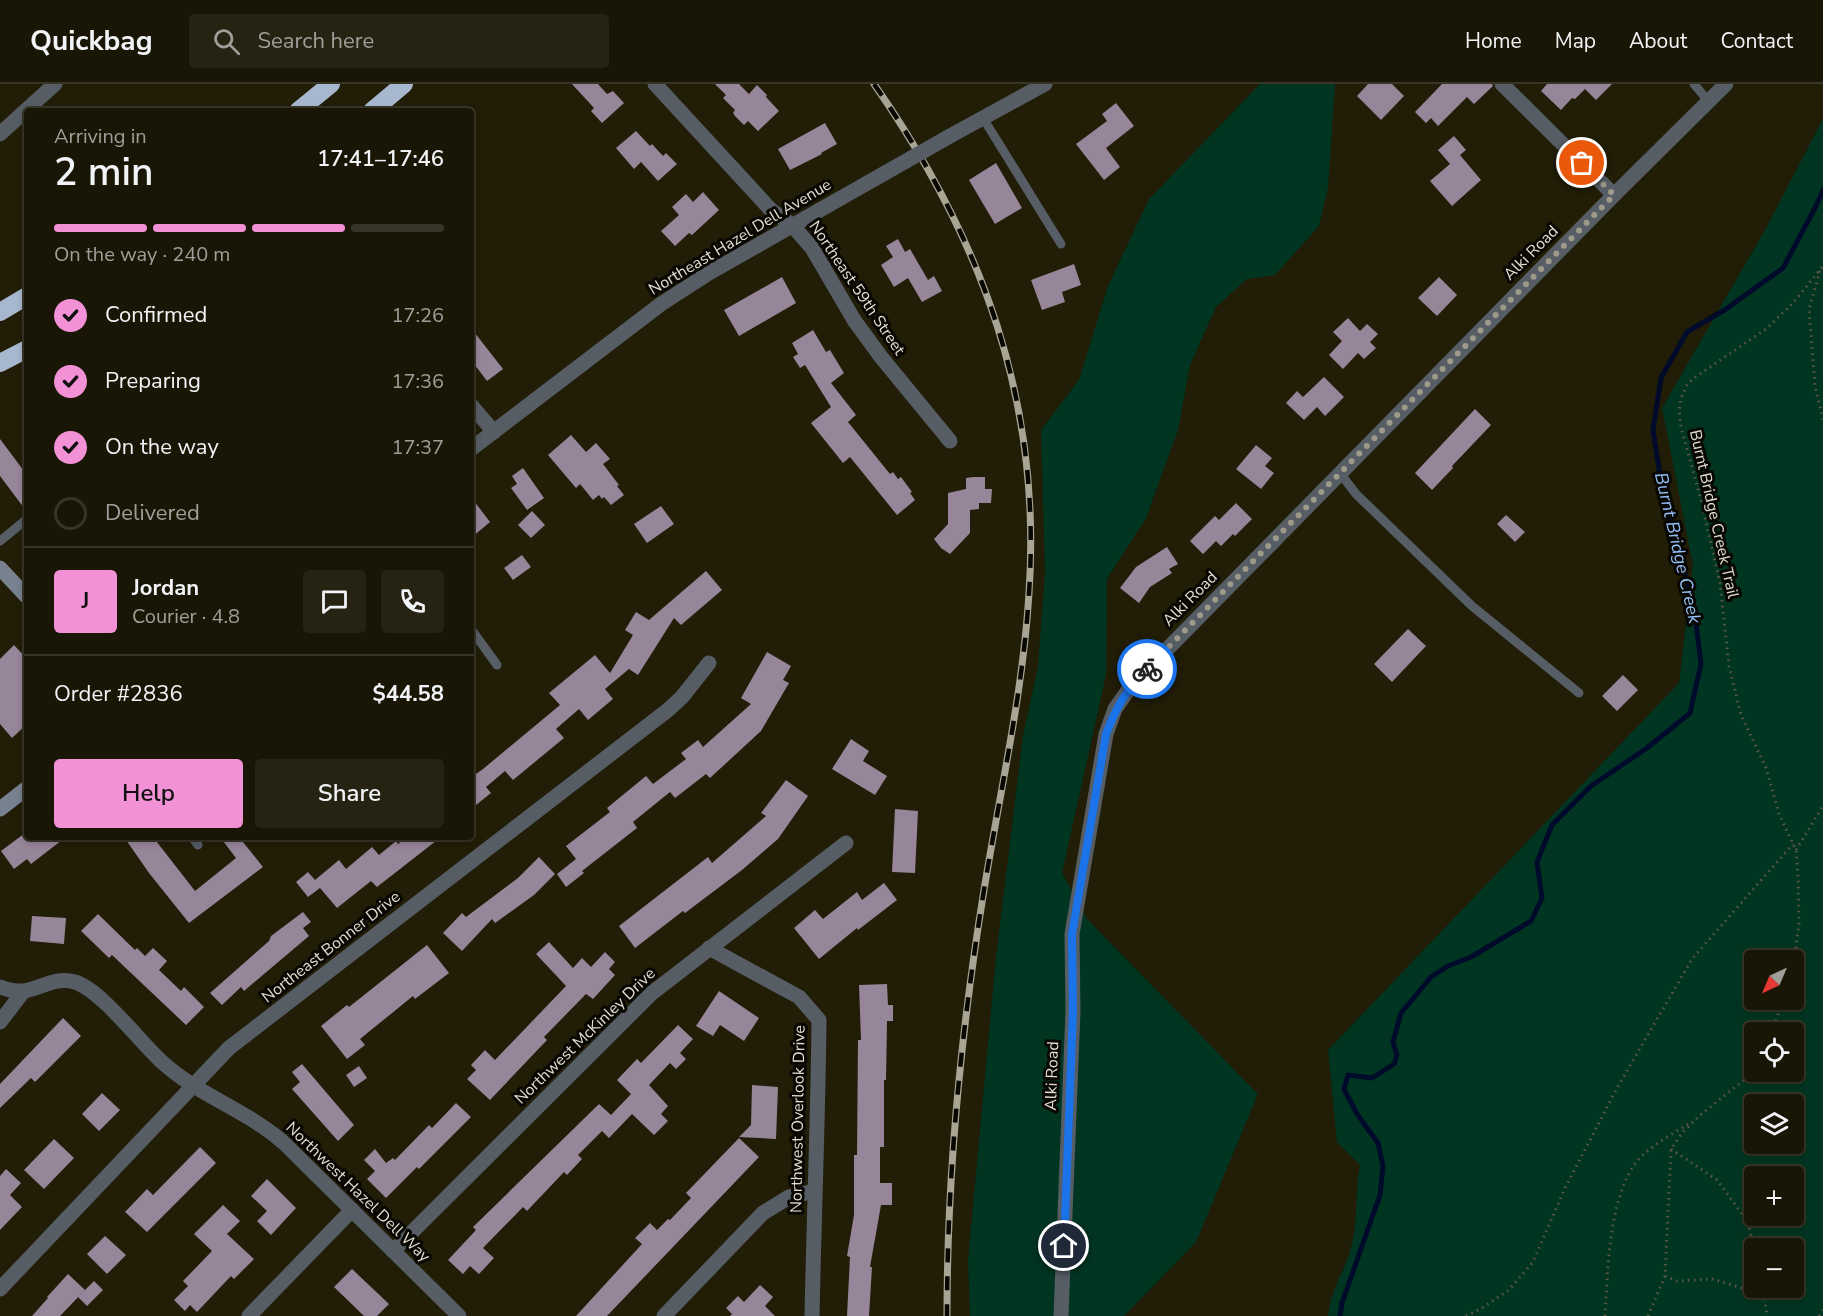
<!DOCTYPE html>
<meta charset="utf-8">
<style>
body{margin:0;font-family:"Nunito Sans",sans-serif;background:#262313;color:#f1f3f6;height:100vh;display:flex;flex-direction:column;font-size:22px;white-space:nowrap}
*{box-sizing:border-box;margin:0}
p{font-size:20px;color:#9f9f9a}
.icon{flex:none;width:33px;height:33px;fill:none;stroke:currentColor;stroke-width:2;stroke-linecap:round;stroke-linejoin:round}
.map{position:relative;flex:1;overflow:hidden}
.details{position:absolute;left:24px;top:24px;width:450px;height:732px;display:flex;flex-direction:column;background:#191605;border-radius:6px;box-shadow:0 3px 9px #0003,0 0 0 2px #373527}
.details>*{flex:none}
.needle{width:39px;rotate:224deg}
.tools{position:absolute;left:1744px;top:866px;display:grid;gap:12px}
.tools a{display:grid;place-items:center;width:60px;height:60px;border-radius:6px;background:#191605;box-shadow:0 3px 9px #0003,0 0 0 2px #373527;font-size:30px}
.pin{position:absolute;display:grid;place-items:center;width:51px;height:51px;color:#fff;margin:-26px;border:3px solid #fff;border-radius:50%;box-shadow:0 2px 6px #0007}
.courier{position:absolute;display:grid;place-items:center;width:60px;height:60px;margin:-30px;border:4px solid #1a73e8;border-radius:50%;background:#fff;color:#222;box-shadow:0 2px 8px #0007}
.headline em{font-style:normal;font-weight:600}
.headline div{display:flex;flex-direction:column-reverse}
.headline{display:flex;align-items:center;justify-content:space-between;height:102px;padding:0 30px}
h1{font-size:39px;font-weight:600;line-height:45px}
.bar{display:grid;grid-template-columns:repeat(4,1fr);gap:9px 6px;align-content:center;height:72px;padding:0 30px}
.bar i{height:8px;border-radius:4px;background:#373527}
.bar .active{background:#f391d6}
.bar p{grid-column:span 4}
.line{display:flex;align-items:center;gap:15px;padding:0 30px;border-top:2px solid #373527}
.line div{flex:1}
.round{display:grid;place-items:center;flex:none;width:63px;height:63px;border-radius:6px;background:#262313}
ol{padding:0 30px;list-style:none}
li{display:flex;align-items:center;gap:18px;height:66px}
li p{margin-inline-start:auto}
li .icon{padding:6px;border-radius:50%;background:#f391d6;color:#111;stroke-width:4}
li:last-child{color:#9f9f9a}
li i{width:33px;height:33px;border:3px solid #373527;border-radius:50%}
.cta{display:flex;gap:12px;margin-top:auto;padding:12px 30px}
.cta a{flex:1;height:69px;border-radius:6px;background:#f391d6;color:#111;font-size:24px;font-weight:600;line-height:69px;text-align:center}
.cta a+a{background:#262313;color:#f1f3f6}
header{display:flex;align-items:center;gap:36px;box-sizing:border-box;height:84px;padding:0 30px;background:#191605;border-bottom:2px solid #373527}
header strong{font-size:28px}
nav{display:flex;gap:33px;margin-inline-start:auto;font-size:21px}
.search{width:420px;height:54px;background:#262313;display:flex;align-items:center;gap:15px;box-sizing:border-box;padding:0 21px;border-radius:6px;color:#9f9f9a;font-size:22px}
.map>svg:first-child{display:block}
.green{fill:#003521;fill-rule:evenodd}
.lines{fill:none;stroke-linecap:round;stroke-linejoin:round}
.stream{stroke:#000b2b;stroke-width:5}
.building{fill:#978599}
.path{stroke:#5b5844;stroke-width:3;stroke-dasharray:1.5 4.5;stroke-linecap:butt}
.service{stroke:#565d65;stroke-width:9}
.minor{stroke:#565d65;stroke-width:15}
.tertiary{stroke:#565d65;stroke-width:15}
.secondary{stroke:#77818f;stroke-width:15}
.motorway{stroke:#a7b7cd;stroke-width:18}
.rail-casing{stroke:#a8a595;stroke-width:7}
.rail{stroke:#090702;stroke-width:4.5;stroke-dasharray:14;stroke-linecap:butt}
.tertiary-bridge{stroke:#565d65;stroke-width:15}
.done{stroke:#9e9a8a;stroke-width:6;stroke-dasharray:0 10.8}
.route{stroke:#1a73e8;stroke-width:8}
.labels{text-anchor:middle;dominant-baseline:central;stroke-width:6;stroke-linejoin:round;paint-order:stroke}
.street-label{font-size:16px;fill:#e1ded1;stroke:#090702}
.water-label{font-size:18px;font-style:italic;fill:#95c1fc;stroke:#090702}
</style>
<header>
<strong>Quickbag</strong>
<div class="search"><svg class="icon" aria-label="search" viewBox="0 0 24 24"><circle cx="10" cy="10" r="6"/><path d="M15 15l6 6"/></svg>Search here</div>
<nav><a>Home</a><a>Map</a><a>About</a><a>Contact</a></nav>
</header>
<div class="map">
<svg width="1823" height="1232" viewBox="0 0 1823 1232">
<rect width="100%" height="100%" fill="#211d07"/>
<g class="green">
<polygon points="1260,0 1335,0 1328,104 1319,142 1275,191 1247,195 1216,223 1190,281 1178,346 1146,434 1107,495 1106,591 1062,789 1087,835 1258,1010 1196,1158 1124,1232 970,1232 968,1176 996,873 1023,652 1038,583 1045,488 1041,346 1079,296 1108,202 1149,115"/>
<path d="M1823,35v1197h-495c3,-29 18,-46 24,-72 6,-26 3,-53 8,-79l-23,-23 -9,-92 351,-367 14,-118 -31,-157 103,-178zM1755,876h39v39h-39zM1755,948h39v39h-39zM1755,1020h39v39h-39zM1755,1092h39v39h-39zM1755,1164h39v39h-39z"/>
</g>
<g class="lines">
<polyline class="stream" points="1340,1232 1342,1219 1380,1111 1383,1082 1378,1059 1357,1030 1344,1005 1348,991 1372,994 1394,980 1397,971 1393,958 1401,929 1431,893 1448,882 1471,873 1531,837 1542,814 1537,778 1552,741 1591,702 1647,664 1690,629 1701,580 1694,523 1662,404 1653,346 1661,294 1687,248 1726,225 1783,184 1815,124 1823,106"/>
</g>
<g class="building">
<polygon points="572,0 598,0 607,10 613,7 624,19 602,39 591,27 594,24"/>
<polygon points="715,0 739,0 749,10 757,1 767,11 766,13 779,27 758,47 748,37 744,41 735,32 733,29 735,26 723,14 726,11"/>
<polygon points="1368,0 1392,0 1404,12 1381,36 1357,12"/>
<polygon points="1442,0 1492,0 1493,2 1474,20 1467,13 1438,42 1431,34 1426,39 1415,28"/>
<polygon points="1547,0 1612,0 1596,16 1585,5 1575,15 1572,14 1561,26 1541,7"/>
<polygon points="1116,19 1134,42 1106,64 1120,83 1104,96 1076,60 1107,37 1102,30"/>
<polygon points="825,39 837,60 821,69 822,70 790,86 778,65"/>
<polygon points="636,47 650,62 652,60 663,72 666,69 677,80 658,97 641,78 634,85 616,64"/>
<polygon points="1454,52 1466,66 1460,71 1481,96 1452,122 1430,97 1450,80 1438,66"/>
<polygon points="996,79 1022,124 995,140 969,96"/>
<polygon points="703,108 719,126 692,151 689,149 675,162 661,147 679,131 672,123 686,110 693,118"/>
<polygon points="898,155 905,168 910,165 928,196 934,192 942,207 922,218 908,194 894,203 881,181 893,173 886,162"/>
<polygon points="1074,180 1081,201 1062,208 1065,218 1042,226 1031,196"/>
<polygon points="782,193 796,219 739,252 724,226"/>
<polygon points="1439,193 1457,211 1437,232 1418,214"/>
<polygon points="1348,234 1360,247 1367,240 1378,250 1370,258 1376,264 1364,275 1358,269 1343,285 1329,271 1342,257 1333,248"/>
<polygon points="471,244 503,285 487,297 471,276"/>
<polygon points="813,246 826,268 830,266 844,289 831,299 856,331 848,338 890,390 893,388 898,395 901,393 912,408 910,409 915,416 897,431 850,373 843,379 811,339 831,323 805,281 800,284 793,273 798,270 792,259"/>
<polygon points="1324,293 1344,313 1325,332 1317,323 1304,336 1286,319 1297,307 1303,313"/>
<polygon points="1475,325 1491,341 1452,382 1453,384 1432,406 1415,389"/>
<polygon points="571,351 586,368 596,359 610,375 603,380 619,401 617,402 624,411 611,421 604,413 602,415 599,411 593,416 580,400 576,404 548,371"/>
<polygon points="0,355 27,391 27,428 0,392"/>
<polygon points="1256,361 1272,374 1265,382 1274,389 1261,405 1236,385"/>
<polygon points="523,384 544,414 527,426 511,404 517,400 512,392"/>
<polygon points="973,393 985,393 985,405 992,405 991,419 979,419 979,425 970,426 970,449 950,470 941,464 934,455 948,440 948,409 966,405 966,394"/>
<polygon points="471,413 490,438 471,454"/>
<polygon points="1236,419 1252,435 1235,452 1233,450 1221,462 1216,457 1203,470 1190,457 1215,432 1219,436"/>
<polygon points="661,422 674,440 647,459 634,440"/>
<polygon points="532,427 545,441 531,454 518,441"/>
<polygon points="1506,431 1525,448 1515,458 1497,440"/>
<polygon points="1167,463 1178,480 1169,485 1172,489 1150,503 1139,519 1120,504 1136,483"/>
<polygon points="522,471 531,483 513,496 504,484"/>
<polygon points="706,487 722,506 681,541 674,534 638,591 629,585 605,605 613,615 588,636 579,625 556,645 564,654 513,696 505,687 486,703 491,709 471,725 471,684 476,690 483,685 560,621 549,609 595,571 610,589 633,551 625,546 636,528 649,536"/>
<polygon points="1408,545 1426,562 1392,598 1374,580"/>
<polygon points="14,561 27,575 27,640 12,654 0,640 0,575"/>
<polygon points="767,568 791,582 783,596 789,599 761,647 710,694 706,690 675,714 670,708 633,738 637,744 582,787 584,789 566,803 557,790 576,775 566,762 610,728 607,724 646,692 653,700 686,675 681,669 698,656 703,663 751,620 741,614"/>
<polygon points="1623,591 1638,606 1617,627 1602,612"/>
<polygon points="851,655 869,667 863,677 887,692 875,711 832,685"/>
<polygon points="786,696 808,712 778,755 742,786 685,829 683,827 635,864 619,842 708,773 712,779 766,732 761,729"/>
<polygon points="895,725 918,727 915,789 892,788"/>
<polygon points="25,749 27,753 66,753 31,780 27,775 14,785 1,767"/>
<polygon points="124,753 153,753 195,807 236,774 220,753 239,753 263,783 189,839 149,789"/>
<polygon points="406,753 441,753 377,803 371,797 337,824 320,804 308,813 296,798 308,788 315,796 339,776 346,785 372,763 379,771 396,757 398,760"/>
<polygon points="539,773 555,790 534,811 495,839 492,835 462,867 443,849 462,829 466,833 518,794"/>
<polygon points="884,799 897,816 858,846 857,844 819,875 794,844 815,826 823,835 857,808 862,816"/>
<polygon points="303,828 311,838 303,844 309,852 244,907 241,903 222,921 210,909 269,857 271,852"/>
<polygon points="98,830 135,866 137,864 145,872 153,864 167,877 159,886 181,907 184,903 204,923 186,941 112,871 109,874 81,847"/>
<polygon points="32,832 66,834 64,860 30,857"/>
<polygon points="549,858 573,884 582,874 591,883 605,868 615,878 609,885 615,891 593,915 586,910 544,953 547,956 490,1016 467,995 476,986 471,981 485,966 495,976 566,902 536,870"/>
<polygon points="427,861 449,889 415,915 413,912 360,955 365,961 347,975 321,942 347,921 349,923"/>
<polygon points="887,900 888,921 893,921 893,937 887,937 886,996 884,996 884,1063 880,1063 880,1099 892,1099 892,1121 881,1121 870,1183 872,1183 869,1232 847,1232 850,1173 847,1172 854,1131 854,1071 857,1071 858,956 861,956 859,901"/>
<polygon points="719,907 759,934 744,957 720,941 713,952 696,942"/>
<polygon points="63,934 81,952 35,998 31,994 0,1024 0,1000"/>
<polygon points="678,941 693,955 680,969 686,975 676,985 670,979 649,1001 668,1022 661,1030 668,1037 654,1051 632,1030 609,1054 602,1047 578,1071 582,1075 567,1091 564,1088 527,1127 523,1123 483,1164 494,1174 479,1190 470,1182 463,1190 448,1176 476,1146 473,1143 599,1020 611,1031 631,1010 617,996 637,975 641,979"/>
<polygon points="302,980 354,1041 338,1057 292,1005 300,998 292,988"/>
<polygon points="359,982 367,994 354,1003 346,991"/>
<polygon points="752,1001 778,1003 776,1055 739,1053 751,1041"/>
<polygon points="102,1009 120,1026 99,1047 82,1030"/>
<polygon points="456,1019 471,1033 419,1085 417,1083 386,1114 367,1095 375,1087 364,1076 375,1065 386,1079 393,1074 395,1076 429,1041 432,1044"/>
<polygon points="739,1054 759,1073 607,1232 576,1232 642,1160 635,1154 650,1139 657,1146 668,1135 670,1136 691,1114 686,1109"/>
<polygon points="54,1055 74,1074 44,1105 24,1086"/>
<polygon points="200,1063 216,1079 147,1148 125,1128 147,1105 153,1111"/>
<polygon points="6,1085 21,1099 10,1111 22,1123 0,1146 0,1092"/>
<polygon points="267,1095 296,1124 271,1151 257,1137 267,1127 251,1112"/>
<polygon points="223,1121 240,1137 227,1150 254,1175 234,1195 231,1192 197,1228 190,1221 185,1227 174,1216 188,1202 183,1197 212,1167 194,1150"/>
<polygon points="105,1152 126,1171 107,1190 87,1170"/>
<polygon points="352,1185 389,1220 377,1232 364,1232 334,1203"/>
<polygon points="68,1190 85,1206 60,1232 32,1232 48,1214 47,1213"/>
<polygon points="94,1197 103,1206 87,1222 78,1213"/>
<polygon points="760,1201 773,1213 765,1222 775,1232 730,1232 732,1230 726,1224 738,1212 744,1218"/>
</g>
<g class="lines">
<g class="path">
<polyline points="1820,187 1809,225 1815,302 1823,336"/>
<polyline points="1796,766 1823,722"/>
<polyline points="1794,876 1799,840 1798,792 1796,766 1779,730 1766,684 1741,631 1729,582 1720,499 1701,416 1681,343 1679,327 1681,314 1687,301 1694,294 1766,245 1793,219 1823,182"/>
<polyline points="1772,948 1783,915"/>
<polyline points="1671,1065 1717,1096 1748,1138 1755,1168"/>
<polyline points="1665,1192 1677,1197 1712,1195 1765,1211"/>
<polyline points="1763,1203 1767,1232"/>
<polyline points="1466,1232 1482,1224 1509,1206 1533,1178 1565,1104 1617,1004 1692,875 1793,760"/>
<path d="M1605,1232c3,-46 3,-131 40,-163 14,-12 31,-21 46,-31"/>
<polyline points="1648,1232 1665,1192 1671,1065 1683,1048 1698,1033 1755,987"/>
<polyline points="1819,1232 1823,1226"/>
</g>
<g class="service">
<polyline points="1694,0 1708,17"/>
<polyline points="983,34 1061,160"/>
<polyline points="1340,389 1356,410 1472,522 1579,609"/>
<polyline points="0,457 27,435"/>
<polyline points="471,545 497,581"/>
<polyline points="192,753 198,761"/>
</g>
<g class="minor">
<polyline points="655,0 771,126 792,141 812,164 854,236 881,273 950,357"/>
<polyline points="1502,0 1614,111"/>
<polyline points="0,50 55,0"/>
<polyline points="471,321 494,348"/>
<path d="M709,864l90,49 20,23c-1,99 -5,197 -7,296"/>
<polyline points="0,938 23,908"/>
<polyline points="393,1167 652,909 846,759"/>
<polyline points="0,1205 229,964 668,626 682,613 709,579"/>
<polyline points="249,1232 352,1126"/>
<polyline points="664,1232 763,1129 789,1113 814,1107"/>
<polyline points="1061,1232 1073,927 1072,850 1106,650 1115,625 1131,602 1614,111 1726,0"/>
</g>
<g class="tertiary">
<polyline points="950,52 1045,0"/>
<polyline points="471,365 661,220 709,189 885,89"/>
<path d="M0,903c33,14 46,-13 75,-5 26,8 65,60 87,80 36,33 84,48 121,80l176,174"/>
</g>
<g class="secondary">
<polyline points="0,484 27,513"/>
<polyline points="0,725 27,704"/>
</g>
<g class="motorway">
<polyline points="298,27 331,0"/>
<polyline points="372,27 404,0"/>
<polyline points="0,228 27,212"/>
<polyline points="0,279 27,265"/>
</g>
<g class="rail-casing">
<path id="rail" d="M874,0c108,155 168,318 155,509 -6,100 -29,198 -45,297 -23,141 -37,283 -37,426"/>
</g>
<use href="#rail" class="rail"/>
<polyline class="tertiary-bridge" points="885,89 950,52"/>
</g>
<g class="lines">
<polyline class="done" points="1147,585 1614,111 1582,79"/>
<path class="route" d="M1064,1162l9,-235 -1,-77 34,-200c11,-29 20,-43 41,-65"/>
</g>
<g class="labels">
<g class="street-label">
<text transform="translate(740 153) rotate(-31)">Northeast Hazel Dell Avenue</text>
<text transform="translate(1531 169) rotate(-45)">Alki Road</text>
<text transform="translate(857 204) rotate(56)">Northeast 59th Street</text>
<text transform="translate(1714 430) rotate(77)">Burnt Bridge Creek Trail</text>
<text transform="translate(1190 515) rotate(-45)">Alki Road</text>
<text transform="translate(331 863) rotate(-38)">Northeast Bonner Drive</text>
<text transform="translate(585 952) rotate(-44)">Northwest McKinley Drive</text>
<text transform="translate(1052 992) rotate(-88)">Alki Road</text>
<text transform="translate(798 1035) rotate(-89)">Northwest Overlook Drive</text>
<text transform="translate(358 1108) rotate(44)">Northwest Hazel Dell Way</text>
</g>
<g class="water-label">
<text transform="translate(1678 464) rotate(77)">Burnt Bridge Creek</text>
</g>
</g>
</svg>
<div class="tools">
<a><svg class="needle" viewBox="-14 -14 28 28"><path d="M0-13l5 13h-10z" fill="#e53935"/><path d="M0 13l5-13h-10z" fill="#9f9f9a"/></svg></a>
<a><svg class="icon" aria-label="locate" viewBox="0 0 24 24"><circle cx="12" cy="12" r="6"/><path d="M12 2v4M12 18v4M2 12h4M18 12h4"/></svg></a>
<a><svg class="icon" aria-label="layers" viewBox="0 0 24 24"><path d="M12 4l9 5-9 5-9-5zM3 14l9 5 9-5"/></svg></a>
<a>+</a>
<a>−</a>
</div>
<div class="pin" style="left:1582px;top:79px;background:#ea580c"><svg class="icon" aria-label="bag" viewBox="0 0 24 24"><path d="M5 8h14l-1 12H6zM9 8a3 3 0 0 1 6 0"/></svg></div>
<div class="pin" style="left:1064px;top:1162px;background:#1f2937"><svg class="icon" aria-label="home" viewBox="0 0 24 24"><path d="M3 11l9-7 9 7M6 9v11h12V9"/></svg></div>
<div class="courier" style="left:1147px;top:585px"><svg class="icon" aria-label="bike" viewBox="0 0 24 24"><circle cx="6" cy="16" r="4"/><circle cx="18" cy="16" r="4"/><path d="M6 16l4-8h5l3 8M10 8l3 8H6M13 5h3"/></svg></div>
<section class="details">
<div class="headline"><div><h1>2 min</h1><p>Arriving in</p></div><em>17:41–17:46</em></div>
<div class="bar"><i class="active"></i><i class="active"></i><i class="active"></i><i></i><p>On the way · 240 m</p></div>
<ol>
<li><svg class="icon" aria-label="check" viewBox="0 0 24 24"><path d="M5 12l5 5 9-10"/></svg>Confirmed<p>17:26</p></li>
<li><svg class="icon" aria-label="check" viewBox="0 0 24 24"><path d="M5 12l5 5 9-10"/></svg>Preparing<p>17:36</p></li>
<li><svg class="icon" aria-label="check" viewBox="0 0 24 24"><path d="M5 12l5 5 9-10"/></svg>On the way<p>17:37</p></li>
<li><i></i>Delivered</li>
</ol>
<div class="line" style="height:108px"><b class="round" style="background:#f391d6;color:#111">J</b><div><b>Jordan</b><p>Courier · 4.8</p></div><a class="round"><svg class="icon" aria-label="chat" viewBox="0 0 24 24"><path d="M4 5h16v11H9l-5 4z"/></svg></a><a class="round"><svg class="icon" aria-label="phone" viewBox="0 0 24 24"><path d="M5 4h4l2 5-3 2q2 4 5 5l2-3 5 2v4C11 20 4 13 5 4z"/></svg></a></div>
<div class="line" style="height:78px"><div>Order #2836</div><b>$44.58</b></div>
<div class="cta"><a>Help</a><a>Share</a></div>
</section>
</div>
